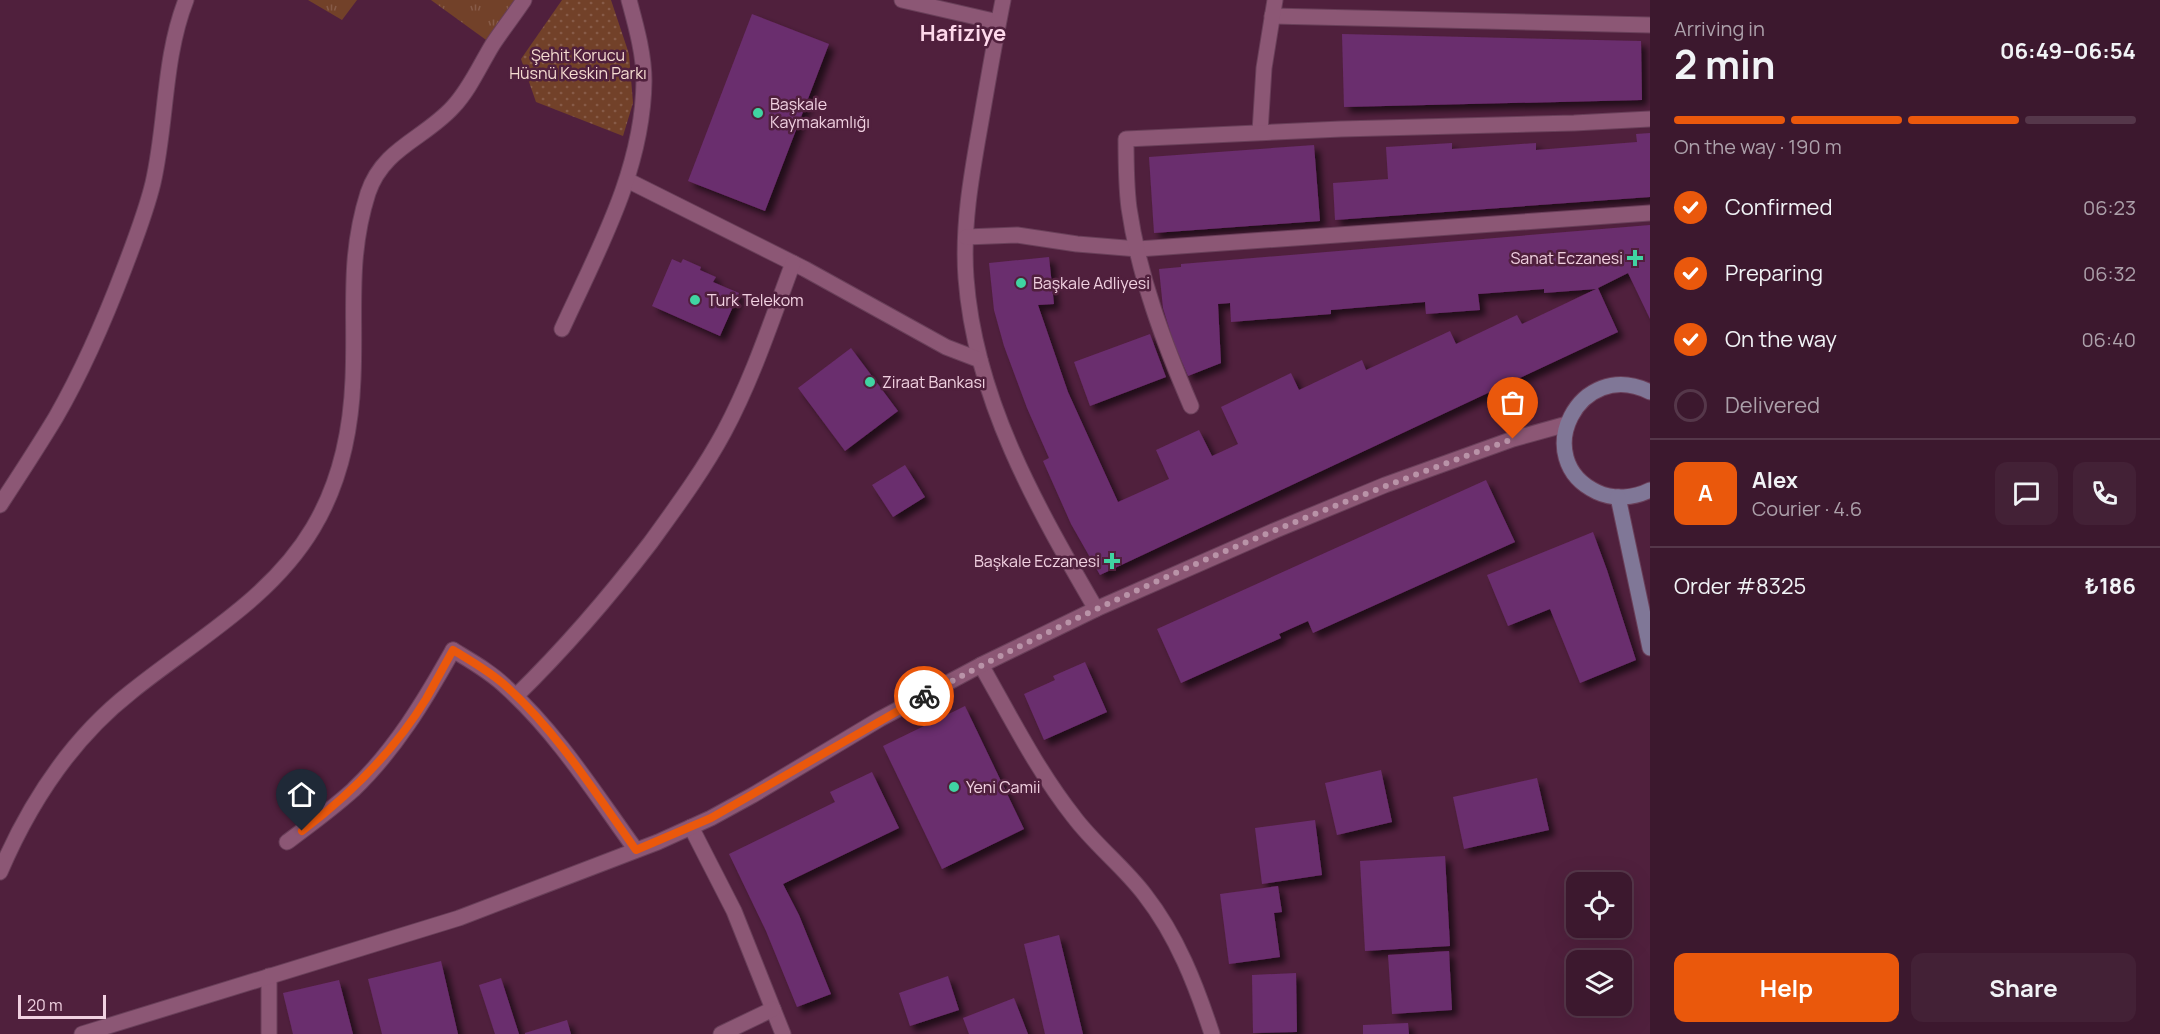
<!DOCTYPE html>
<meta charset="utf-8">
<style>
body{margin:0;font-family:Manrope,sans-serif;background:#432136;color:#f1f3f6;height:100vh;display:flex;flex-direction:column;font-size:22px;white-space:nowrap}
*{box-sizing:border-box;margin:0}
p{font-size:20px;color:#aca0aa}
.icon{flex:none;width:33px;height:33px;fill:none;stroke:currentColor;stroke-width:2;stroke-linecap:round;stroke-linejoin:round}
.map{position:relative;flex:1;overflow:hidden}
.details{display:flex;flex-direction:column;background:#3c182e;width:510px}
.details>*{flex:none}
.controls{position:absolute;left:1566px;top:872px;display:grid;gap:12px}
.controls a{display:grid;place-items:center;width:66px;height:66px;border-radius:12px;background:#3c182e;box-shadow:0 6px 24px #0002,0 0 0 2px #55374a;font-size:30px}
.scale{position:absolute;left:18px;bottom:15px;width:88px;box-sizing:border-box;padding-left:6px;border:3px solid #f1d1e1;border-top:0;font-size:16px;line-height:21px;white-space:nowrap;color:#f1d1e1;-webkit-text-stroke:4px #50203d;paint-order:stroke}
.pin{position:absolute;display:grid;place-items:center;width:51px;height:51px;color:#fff;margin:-62px -26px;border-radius:50% 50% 50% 0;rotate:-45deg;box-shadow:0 0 6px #0007}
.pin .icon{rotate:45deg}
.courier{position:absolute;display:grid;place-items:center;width:60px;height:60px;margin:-30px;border:4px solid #ea580c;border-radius:50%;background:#fff;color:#222;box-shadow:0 2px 8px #0007}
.head em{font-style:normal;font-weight:700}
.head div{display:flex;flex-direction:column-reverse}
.head{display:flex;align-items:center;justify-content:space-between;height:102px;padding:0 24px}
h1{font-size:39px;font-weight:700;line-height:45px}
.bar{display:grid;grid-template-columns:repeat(4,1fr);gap:9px 6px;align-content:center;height:72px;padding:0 24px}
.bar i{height:8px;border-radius:4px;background:#55374a}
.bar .on{background:#ea580c}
.bar p{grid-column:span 4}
.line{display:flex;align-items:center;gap:15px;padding:0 24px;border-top:2px solid #55374a}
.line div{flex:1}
.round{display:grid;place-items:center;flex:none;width:63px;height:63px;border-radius:12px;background:#432136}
ol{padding:0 24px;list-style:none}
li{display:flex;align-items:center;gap:18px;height:66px}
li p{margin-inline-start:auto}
li .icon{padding:6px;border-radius:50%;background:#ea580c;color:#fff;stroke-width:4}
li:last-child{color:#aca0aa}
li i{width:33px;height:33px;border:3px solid #55374a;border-radius:50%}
.action{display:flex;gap:12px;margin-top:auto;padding:12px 24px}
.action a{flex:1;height:69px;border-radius:12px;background:#ea580c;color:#fff;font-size:24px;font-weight:700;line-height:69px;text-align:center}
.action a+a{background:#432136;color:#f1f3f6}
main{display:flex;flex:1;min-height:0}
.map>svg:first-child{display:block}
.grass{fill:url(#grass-tufts)}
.park{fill:url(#park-dots)}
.building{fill:#6b2d6e;filter:url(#shadow)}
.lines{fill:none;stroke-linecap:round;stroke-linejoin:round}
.lane-casing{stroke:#693f59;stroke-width:17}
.street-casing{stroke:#693f59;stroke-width:17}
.secondary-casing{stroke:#693f59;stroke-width:17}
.lane{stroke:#8c5775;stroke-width:15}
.street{stroke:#8c5775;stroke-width:15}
.secondary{stroke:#807797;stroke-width:15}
.done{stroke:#b993a8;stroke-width:6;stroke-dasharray:0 10.8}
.route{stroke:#ea580c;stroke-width:8}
.poi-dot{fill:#40d4a2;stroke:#50203d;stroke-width:2}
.labels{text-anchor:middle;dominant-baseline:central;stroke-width:5;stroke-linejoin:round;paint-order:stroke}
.park-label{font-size:16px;fill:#f5dcd1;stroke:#50203d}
.poi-label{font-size:16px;fill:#f1d1e1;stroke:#50203d;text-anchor:start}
.district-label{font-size:22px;font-weight:bold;fill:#fed8eb;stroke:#50203d}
</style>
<main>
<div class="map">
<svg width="1650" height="1034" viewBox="0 0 1650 1034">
<defs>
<pattern id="grass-tufts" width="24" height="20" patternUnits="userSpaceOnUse" patternTransform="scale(1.5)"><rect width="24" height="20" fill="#724129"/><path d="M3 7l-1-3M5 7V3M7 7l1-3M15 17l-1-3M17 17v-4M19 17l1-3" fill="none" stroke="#875b48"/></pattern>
<pattern id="park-dots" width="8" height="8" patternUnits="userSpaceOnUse" patternTransform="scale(1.5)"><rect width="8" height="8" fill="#724129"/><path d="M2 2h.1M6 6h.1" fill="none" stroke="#875b48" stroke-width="1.8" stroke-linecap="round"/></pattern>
<filter id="shadow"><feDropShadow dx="5.5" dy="5.5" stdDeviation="3" flood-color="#0009"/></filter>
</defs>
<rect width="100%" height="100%" fill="#50203d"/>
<g class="grass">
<polygon points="308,0 357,0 342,20"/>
<polygon points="431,0 524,0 493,45"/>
</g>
<polygon class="park" points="562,0 611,0 629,54 633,103 623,136 536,102 521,59"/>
<g class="building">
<polygon points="752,14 829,44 765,211 688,181"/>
<polygon points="1342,34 1641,41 1642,100 1344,107"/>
<polygon points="1650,133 1650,197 1335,220 1333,183 1388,179 1386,147 1452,143 1452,149 1536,143 1536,150 1637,142 1636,134"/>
<polygon points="1314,145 1320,221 1154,233 1149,157"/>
<polygon points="1650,225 1650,319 1628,273 1598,288 1618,332 1100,575 1071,524 1043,461 1049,458 1027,408 1004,346 994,310 989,263 1049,257 1054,304 1038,305 1068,392 1118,502 1169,479 1156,450 1199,430 1212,456 1238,444 1221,407 1291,373 1299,390 1362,360 1366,370 1450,331 1456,344 1517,315 1522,324 1596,289 1544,293 1544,289 1478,294 1480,310 1426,314 1425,302 1331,310 1331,314 1231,322 1230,303 1218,304 1221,363 1188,376 1173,341 1163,308 1159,269 1181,267 1181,264"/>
<polygon points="672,259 681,263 683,259 701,267 700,270 716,277 713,282 739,293 720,336 652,306"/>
<polygon points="1150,334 1166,377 1090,406 1074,362"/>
<polygon points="851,348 898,411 845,451 798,388"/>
<polygon points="905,465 925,497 893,517 872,485"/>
<polygon points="1486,480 1515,542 1313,633 1308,621 1279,634 1281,638 1181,683 1157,629"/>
<polygon points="1593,532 1607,570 1636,660 1580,683 1550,609 1508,626 1487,575"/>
<polygon points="1085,662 1107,712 1044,740 1024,694 1055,680 1053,676"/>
<polygon points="965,706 1024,829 942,869 883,746"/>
<polygon points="1381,770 1392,822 1337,835 1325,783"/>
<polygon points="872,772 899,828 783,884 799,915 831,994 797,1007 766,931 729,854 835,802 830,792"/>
<polygon points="1537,778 1549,830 1464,849 1453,797"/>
<polygon points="1315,820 1322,875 1262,884 1255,828"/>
<polygon points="1445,856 1450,946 1365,951 1360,861"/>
<polygon points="1278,886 1282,912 1274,913 1280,957 1229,964 1220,894"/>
<polygon points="1059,935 1083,1034 1045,1034 1024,944"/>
<polygon points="1449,951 1452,1010 1392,1014 1388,955"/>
<polygon points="441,961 458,1034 382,1034 368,979"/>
<polygon points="1296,973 1297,1032 1253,1033 1252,975"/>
<polygon points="948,976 959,1010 910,1026 899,993"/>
<polygon points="501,978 519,1034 495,1034 479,985"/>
<polygon points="339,980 353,1034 293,1034 283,993"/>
<polygon points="1014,998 1028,1034 969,1034 963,1018"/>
<polygon points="567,1020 571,1034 525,1034 525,1033"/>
<polygon points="1408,1023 1409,1034 1363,1034 1363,1025"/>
</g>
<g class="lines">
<g class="lane-casing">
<g id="lane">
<polyline points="902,0 998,22"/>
<path d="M981,665c29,51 56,105 93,152 21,28 50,50 71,78 32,41 51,90 67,139"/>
<polyline points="691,827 734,911 783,1034"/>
<path d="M287,842c23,-17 45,-33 66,-52 42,-40 72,-90 100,-140"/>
<polyline points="269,976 269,1034"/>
<polyline points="721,1034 773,1009"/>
</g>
</g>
<g class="street-casing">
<g id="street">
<path d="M1003,0c-8,40 -15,80 -22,121 -9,51 -19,104 -15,157 9,121 70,228 130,331"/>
<polyline points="1272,16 1650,25"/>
<polyline points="1260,132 1264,68 1275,0"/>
<polyline points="627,180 805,269 946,347 980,360"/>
<polyline points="966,237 1017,235 1077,244 1138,249 1650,213"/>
<path d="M562,329c36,-79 81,-159 82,-248 0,-27 -8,-55 -15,-81"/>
<path d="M1191,406c-27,-63 -52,-129 -62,-198 -3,-23 -3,-46 -3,-69l215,-10 233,-6 76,-4"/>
<path d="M0,505c19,-29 38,-58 56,-88 27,-47 49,-98 68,-148 11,-29 22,-57 29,-86 14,-61 10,-124 33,-183"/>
<path d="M453,650c18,11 38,22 53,37 52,47 90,108 130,163"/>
<path d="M516,696c49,-48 93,-99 135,-154 26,-36 52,-71 73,-110 29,-54 48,-113 69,-169"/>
<path d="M0,872c30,-70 71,-133 131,-180 63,-51 140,-93 182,-164 27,-45 38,-97 40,-149 3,-67 -6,-120 15,-186 15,-45 56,-54 85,-86 17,-18 27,-42 40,-63 10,-15 21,-29 31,-44"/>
<polyline points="82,1034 459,918 658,842 711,818 753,795 880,719 981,665 1096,609 1276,530 1385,485 1513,439 1567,424"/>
</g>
</g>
<g class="secondary-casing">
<g id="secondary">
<path d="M1650,392c-71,-36 -122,68 -53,100 17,8 37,6 53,-2"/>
<polyline points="1618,497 1650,648"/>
</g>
</g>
<use href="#lane" class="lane"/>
<use href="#street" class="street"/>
<use href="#secondary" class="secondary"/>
</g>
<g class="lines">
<path class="done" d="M924,696c189,-102 387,-185 589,-257"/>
<path class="route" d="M302,831c49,-37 92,-80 124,-132 9,-16 18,-33 27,-49 18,11 38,22 54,37 51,46 89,107 129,163l75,-32 213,-122"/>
</g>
<g class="poi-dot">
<circle cx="758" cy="113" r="6"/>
<path d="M1632 249h6v6h6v6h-6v6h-6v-6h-6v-6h6z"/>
<circle cx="1021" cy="283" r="6"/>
<circle cx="695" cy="300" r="6"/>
<circle cx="870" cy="382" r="6"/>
<path d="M1109 552h6v6h6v6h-6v6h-6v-6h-6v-6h6z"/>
<circle cx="954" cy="787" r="6"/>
</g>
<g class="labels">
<g class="park-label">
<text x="578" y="55">Şehit Korucu<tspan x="578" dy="18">Hüsnü Keskin Parkı</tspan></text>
</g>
<g class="poi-label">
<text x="770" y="104">Başkale<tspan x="770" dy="18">Kaymakamlığı</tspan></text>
<text x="1623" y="258" text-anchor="end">Sanat Eczanesi</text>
<text x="1033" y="283">Başkale Adliyesi</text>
<text x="707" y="300">Turk Telekom</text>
<text x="882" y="382">Ziraat Bankası</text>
<text x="1100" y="561" text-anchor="end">Başkale Eczanesi</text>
<text x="966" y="787">Yeni Camii</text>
</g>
<g class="district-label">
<text x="963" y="33">Hafiziye</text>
</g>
</g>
</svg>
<div class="controls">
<a><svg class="icon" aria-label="locate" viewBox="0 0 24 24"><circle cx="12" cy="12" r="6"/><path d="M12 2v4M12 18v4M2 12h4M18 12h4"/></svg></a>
<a><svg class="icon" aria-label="layers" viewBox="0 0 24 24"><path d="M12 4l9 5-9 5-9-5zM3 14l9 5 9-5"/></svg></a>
</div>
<div class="scale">20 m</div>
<div class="pin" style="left:1513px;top:439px;background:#ea580c"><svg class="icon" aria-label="bag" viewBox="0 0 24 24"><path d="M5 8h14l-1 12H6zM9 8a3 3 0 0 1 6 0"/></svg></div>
<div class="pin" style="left:302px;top:831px;background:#1f2937"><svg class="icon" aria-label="home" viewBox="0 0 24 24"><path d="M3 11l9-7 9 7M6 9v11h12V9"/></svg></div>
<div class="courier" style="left:924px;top:696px"><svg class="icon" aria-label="bike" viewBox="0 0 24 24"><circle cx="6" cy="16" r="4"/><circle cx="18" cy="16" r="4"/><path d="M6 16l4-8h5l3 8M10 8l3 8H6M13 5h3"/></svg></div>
</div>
<section class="details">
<div class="head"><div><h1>2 min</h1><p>Arriving in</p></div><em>06:49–06:54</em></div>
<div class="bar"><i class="on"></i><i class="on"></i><i class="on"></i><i></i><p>On the way · 190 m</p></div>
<ol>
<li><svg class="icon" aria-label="check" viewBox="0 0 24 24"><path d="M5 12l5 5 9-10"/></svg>Confirmed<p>06:23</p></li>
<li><svg class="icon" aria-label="check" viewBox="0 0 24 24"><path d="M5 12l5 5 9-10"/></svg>Preparing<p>06:32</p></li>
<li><svg class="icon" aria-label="check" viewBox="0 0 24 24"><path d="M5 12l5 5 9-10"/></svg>On the way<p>06:40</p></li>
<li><i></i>Delivered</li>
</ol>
<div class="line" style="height:108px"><b class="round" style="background:#ea580c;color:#fff">A</b><div><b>Alex</b><p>Courier · 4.6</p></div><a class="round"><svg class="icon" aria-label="chat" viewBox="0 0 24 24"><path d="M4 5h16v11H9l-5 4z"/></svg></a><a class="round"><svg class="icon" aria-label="phone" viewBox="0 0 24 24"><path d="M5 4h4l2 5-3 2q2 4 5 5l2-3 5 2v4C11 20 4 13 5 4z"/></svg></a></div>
<div class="line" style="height:78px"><div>Order #8325</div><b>₺186</b></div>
<div class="action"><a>Help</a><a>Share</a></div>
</section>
</main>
